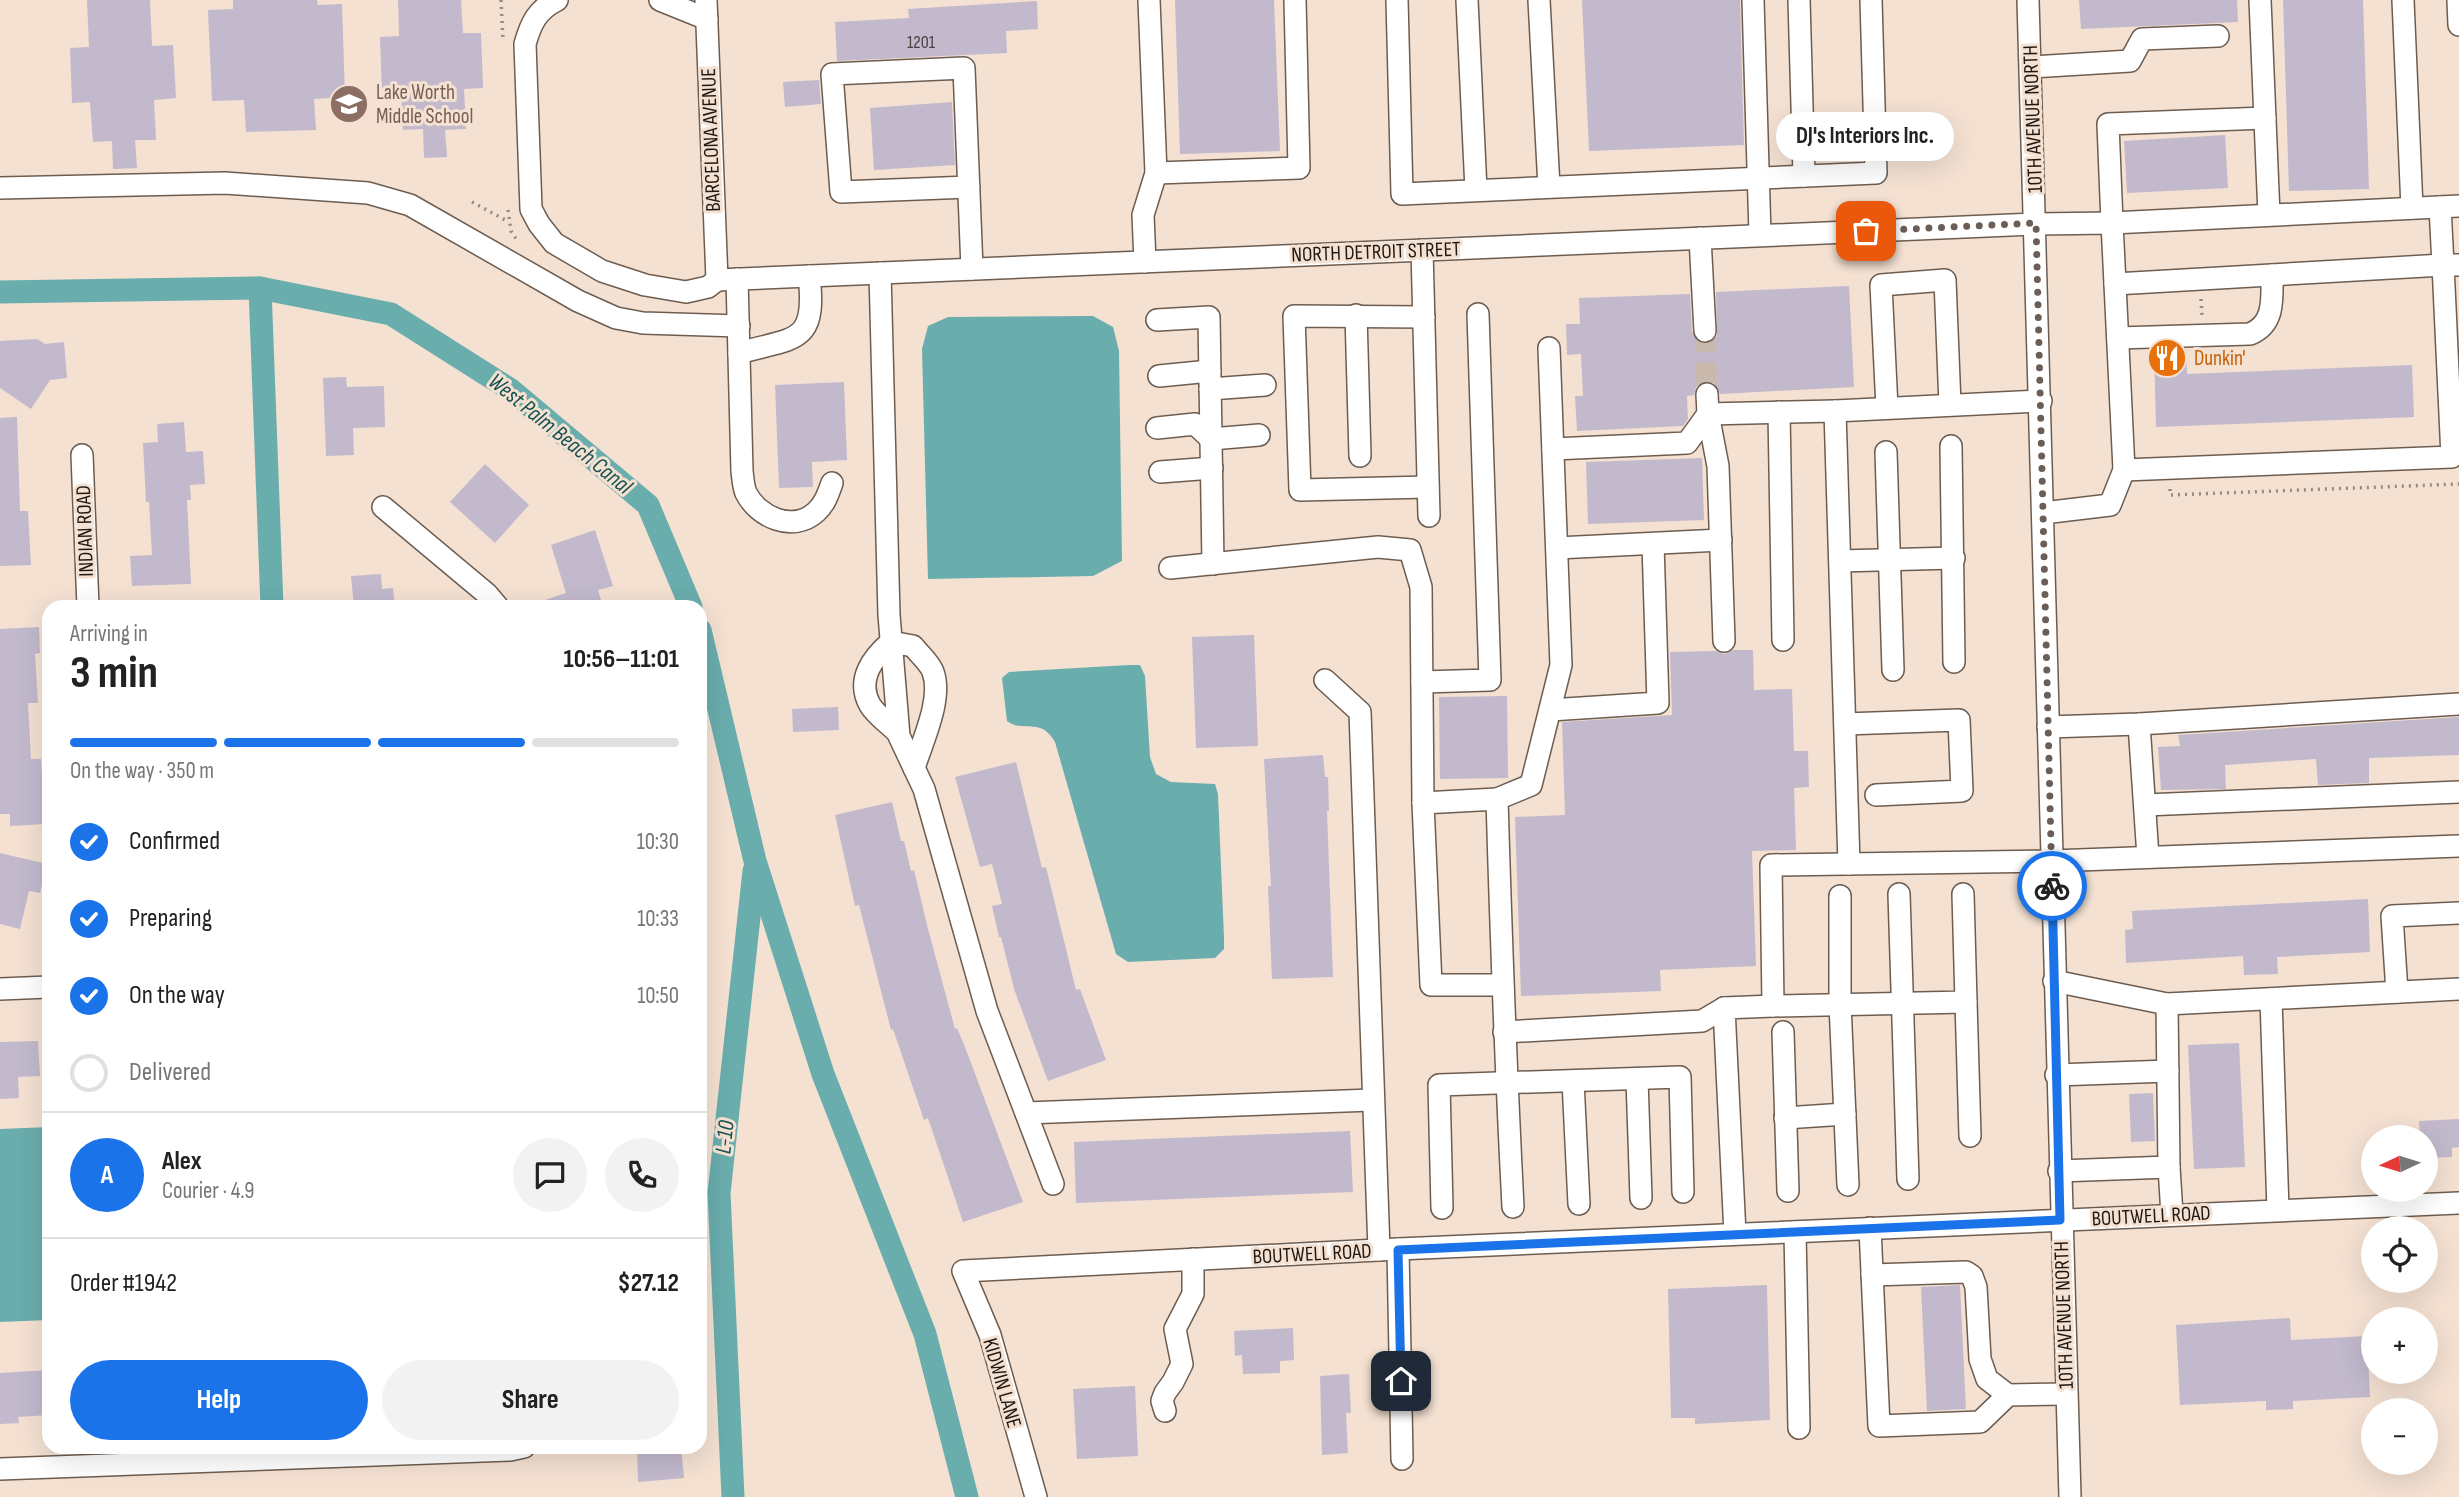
<!DOCTYPE html>
<meta charset="utf-8">
<style>
body{margin:0;font-family:"Sofia Sans Condensed",sans-serif;background:#f2f2f2;color:#222;height:100vh;display:flex;flex-direction:column;font-size:26px;white-space:nowrap}
*{box-sizing:border-box;margin:0}
p{font-size:23px;color:#767676}
.icon{flex:none;width:38px;height:38px;fill:none;stroke:currentColor;stroke-width:2;stroke-linecap:round;stroke-linejoin:round}
.map{position:relative;flex:1;overflow:hidden}
.drawer{position:absolute;left:42px;top:600px;width:665px;height:854px;display:flex;flex-direction:column;background:#fff;border-radius:21px;box-shadow:0 7px 28px #0002}
.drawer>*{flex:none}
.needle{width:46px;rotate:266deg}
.buttons{position:absolute;left:2361px;top:1125px;display:grid;gap:14px}
.buttons a{display:grid;place-items:center;width:77px;height:77px;border-radius:50%;background:#fff;box-shadow:0 7px 28px #0002;font-size:35px}
.pin{position:absolute;display:grid;place-items:center;width:60px;height:60px;color:#fff;margin:-30px;border-radius:14px;box-shadow:0 4px 10px #0006}
.courier{position:absolute;display:grid;place-items:center;width:70px;height:70px;margin:-35px;border:5px solid #1a73e8;border-radius:50%;background:#fff;color:#222;box-shadow:0 2px 9px #0007}
.bubble{position:absolute;height:49px;border-radius:24px;background:#fff;box-shadow:0 7px 28px #0002;font-size:23px;font-weight:700;line-height:49px;text-align:center}
.summary em{font-style:normal;font-weight:700}
.summary div{display:flex;flex-direction:column-reverse}
.summary{display:flex;align-items:center;justify-content:space-between;height:119px;padding:0 28px}
h1{font-size:46px;font-weight:700;line-height:52px}
.bar{display:grid;grid-template-columns:repeat(4,1fr);gap:10px 7px;align-content:center;height:84px;padding:0 28px}
.bar i{height:9px;border-radius:5px;background:#e0e0e0}
.bar .on{background:#1a73e8}
.bar p{grid-column:span 4}
.line{display:flex;align-items:center;gap:18px;padding:0 28px;border-top:2px solid #e0e0e0}
.line div{flex:1}
.round{display:grid;place-items:center;flex:none;width:74px;height:74px;border-radius:37px;background:#f2f2f2}
ol{padding:0 28px;list-style:none}
li{display:flex;align-items:center;gap:21px;height:77px}
li p{margin-inline-start:auto}
li .icon{padding:7px;border-radius:50%;background:#1a73e8;color:#fff;stroke-width:4}
li:last-child{color:#767676}
li i{width:38px;height:38px;border:4px solid #e0e0e0;border-radius:50%}
.button{display:flex;gap:14px;margin-top:auto;padding:14px 28px}
.button a{flex:1;height:80px;border-radius:42px;background:#1a73e8;color:#fff;font-size:28px;font-weight:700;line-height:80px;text-align:center}
.button a+a{background:#f2f2f2;color:#222}
.map>svg:first-child{display:block}
.water{fill:#6aadad}
.lines{fill:none;stroke-linecap:round;stroke-linejoin:round}
.canal{stroke:#6aadad;stroke-width:23}
.building{fill:#c2b9cd}
.minor-tunnel{stroke:#c9b9ac;stroke-width:21;stroke-dasharray:21 10;stroke-linecap:butt}
.minor-casing{stroke:#6d5d50;stroke-width:24}
.path{stroke:#978a7f;stroke-width:3.5;stroke-dasharray:2 5;stroke-linecap:butt}
.minor{stroke:#fff;stroke-width:21}
.done{stroke:#6a5e56;stroke-width:7;stroke-dasharray:0 12.6}
.route{stroke:#1a73e8;stroke-width:9}
.labels{text-anchor:middle;dominant-baseline:central;stroke-width:6;stroke-linejoin:round;paint-order:stroke}
.number-label{font-size:18px;fill:#484042}
.education-label{font-size:21px;fill:#785e54;stroke:#f4e1d2;text-anchor:start}
.street-label{font-size:21px;fill:#1f1813;stroke:#f4e1d2}
.food-label{font-size:21px;fill:#c56008;stroke:#f4e1d2;text-anchor:start}
.water-label{font-size:23px;font-style:italic;fill:#165152;stroke:#f4e1d2}
</style>
<div class="map">
<svg width="2459" height="1497" viewBox="0 0 2459 1497">
<rect width="100%" height="100%" fill="#f4e1d2"/>
<g class="water">
<polygon points="1093,316 1113,327 1119,351 1122,561 1093,576 928,579 922,349 928,326 948,317"/>
<path d="M1129,665h11l5,11 5,81 6,17 15,8 44,2 3,10 6,144v11l-9,9 -87,4 -12,-8 -61,-212c-15,-26 -30,-8 -48,-21l-5,-43 7,-6z"/>
<polygon points="49,1127 49,1320 0,1322 0,1129"/>
</g>
<g class="lines">
<g class="canal">
<polyline points="260,288 272,607"/>
<polyline points="0,292 260,288 391,314 511,390 648,505 691,607"/>
<polyline points="700,630 755,861 823,1074 925,1334 967,1497"/>
<polyline points="733,1497 719,1193 754,871"/>
</g>
</g>
<g class="building">
<polygon points="87,0 150,0 152,46 173,45 176,98 154,100 156,140 135,140 137,168 113,169 112,141 93,142 90,102 72,103 70,48 89,47"/>
<polygon points="233,0 317,0 318,5 342,4 345,97 314,99 316,130 246,132 244,100 212,101 208,10 233,9"/>
<polygon points="398,0 461,0 463,33 481,33 483,88 464,89 466,129 445,130 447,157 424,158 423,129 403,130 401,91 382,92 380,37 399,36"/>
<polygon points="1175,0 1274,0 1280,151 1180,154"/>
<polygon points="1582,0 1740,0 1744,145 1589,151"/>
<polygon points="2079,0 2237,0 2238,22 2081,29"/>
<polygon points="2283,0 2363,0 2369,189 2289,191"/>
<polygon points="1037,1 1038,29 1006,31 1007,53 837,61 835,22 909,18 908,9"/>
<polygon points="819,80 821,104 785,107 783,82"/>
<polygon points="952,102 955,165 874,170 870,108"/>
<polygon points="2225,135 2228,188 2127,193 2124,141"/>
<polygon points="1849,286 1854,387 1720,394 1714,383 1706,381 1696,387 1694,395 1687,396 1688,419 1683,426 1577,431 1575,396 1583,396 1581,354 1567,355 1566,324 1580,324 1579,298 1690,294 1692,332 1698,342 1705,344 1712,342 1717,336 1716,292"/>
<polygon points="37,339 45,344 64,342 67,378 50,380 31,409 0,388 0,341"/>
<polygon points="2186,349 2187,374 2412,365 2414,417 2156,427 2154,350"/>
<polygon points="346,377 347,387 384,386 385,427 353,428 354,455 326,456 323,378"/>
<polygon points="844,382 847,460 812,462 813,487 779,488 775,385"/>
<polygon points="17,417 20,511 28,511 31,565 0,566 0,418"/>
<polygon points="184,422 186,452 203,451 205,484 190,485 191,500 187,500 191,584 132,586 130,556 152,555 149,502 146,502 143,443 158,442 157,424"/>
<polygon points="1702,458 1704,520 1588,524 1586,462"/>
<polygon points="485,464 529,505 495,543 450,502"/>
<polygon points="595,530 613,586 598,590 603,607 534,607 533,604 566,593 551,545"/>
<polygon points="381,574 382,589 393,588 395,607 354,607 351,576"/>
<polygon points="39,627 40,653 35,654 38,703 28,703 31,759 41,759 45,824 10,826 10,814 0,814 0,629"/>
<polygon points="1254,635 1258,746 1196,748 1192,637"/>
<polygon points="1733,650 1753,650 1754,690 1792,689 1794,751 1808,751 1809,787 1794,788 1796,850 1752,851 1756,966 1660,970 1661,991 1521,996 1515,817 1565,815 1562,722 1672,715 1670,652 1716,651 1725,654"/>
<polygon points="1507,696 1508,778 1440,779 1439,697"/>
<polygon points="838,707 839,730 793,732 792,709"/>
<polygon points="2459,717 2459,755 2369,758 2369,783 2318,785 2316,759 2225,765 2226,789 2161,790 2158,747 2180,746 2178,735"/>
<polygon points="1323,755 1325,777 1328,777 1329,811 1327,811 1333,977 1272,979 1268,886 1271,886 1264,759"/>
<polygon points="1016,762 1042,868 1046,867 1076,990 1080,989 1106,1060 1048,1081 1014,989 1001,937 999,937 992,906 1002,904 992,864 980,867 955,777"/>
<polygon points="892,802 901,841 904,841 911,871 914,870 927,925 955,1029 957,1028 965,1047 1023,1202 963,1222 928,1118 924,1120 893,1029 891,1030 859,905 855,906 835,815"/>
<polygon points="0,853 47,864 40,893 29,891 20,929 0,924"/>
<polygon points="2368,899 2370,952 2277,957 2278,974 2244,975 2243,956 2126,963 2125,930 2133,929 2132,911"/>
<polygon points="38,1041 40,1076 18,1077 19,1098 0,1099 0,1042"/>
<polygon points="2239,1043 2245,1167 2194,1169 2188,1045"/>
<polygon points="2153,1093 2155,1141 2131,1142 2129,1094"/>
<polygon points="2459,1119 2459,1147 2452,1148 2452,1157 2426,1158 2426,1138 2420,1138 2419,1121"/>
<polygon points="1350,1131 1353,1192 1076,1203 1074,1142"/>
<polygon points="1767,1285 1770,1420 1695,1424 1695,1418 1671,1418 1668,1289"/>
<polygon points="1960,1285 1966,1409 1927,1411 1921,1287"/>
<polygon points="2290,1318 2291,1340 2367,1336 2370,1397 2293,1401 2293,1409 2266,1410 2266,1401 2180,1405 2176,1325"/>
<polygon points="1293,1328 1294,1360 1280,1361 1280,1373 1243,1374 1242,1355 1235,1356 1234,1331"/>
<polygon points="49,1370 49,1415 18,1417 19,1423 0,1424 0,1373"/>
<polygon points="1349,1374 1351,1413 1346,1413 1348,1453 1322,1455 1320,1376"/>
<polygon points="1135,1386 1138,1456 1077,1459 1073,1389"/>
<polygon points="637,1447 681,1447 684,1478 638,1482"/>
</g>
<g class="lines">
<polyline class="minor-tunnel" points="1705,331 1707,394"/>
<g class="minor-casing">
<g id="minor">
<path d="M557,0c-20,10 -26,23 -32,44l6,165 8,15 15,19 48,28 43,14 41,7 22,-5 9,-7"/>
<polyline points="660,0 707,19"/>
<polyline points="706,0 717,280"/>
<polyline points="1149,0 1156,173 1299,168 1295,0"/>
<polyline points="1397,0 1402,194 1876,173 1871,0"/>
<polyline points="1467,0 1476,190"/>
<polyline points="1539,0 1549,187"/>
<polyline points="1753,0 1760,235"/>
<polyline points="1799,0 1804,176"/>
<path d="M2028,0c18,499 24,998 42,1497"/>
<polyline points="2260,0 2269,215"/>
<polyline points="2403,0 2412,208"/>
<polyline points="2458,0 2459,25"/>
<polyline points="2031,67 2130,61 2142,39 2218,36"/>
<polyline points="2265,118 2108,124 2112,223 2459,206"/>
<polyline points="969,187 841,192 832,74 964,68 972,269"/>
<polyline points="0,188 225,183 368,193 410,205 578,301 616,318 643,323 739,326"/>
<polyline points="2440,207 2443,265 2459,265"/>
<polyline points="1700,238 1705,331"/>
<polyline points="1422,250 1429,516"/>
<polyline points="1145,262 1143,215 1156,173"/>
<polyline points="880,273 889,615 899,736 924,789 987,1011 1053,1184"/>
<path d="M737,279l5,192c1,7 1,15 4,22 12,24 47,40 70,19 9,-8 12,-18 16,-29"/>
<polyline points="717,280 2036,224 2112,223 2115,284 2443,265 2452,457 2124,470 2110,505 2043,513"/>
<polyline points="2115,284 2124,470"/>
<polyline points="1356,315 1360,456"/>
<polyline points="1424,317 1294,316 1300,490 1428,487"/>
<polyline points="1157,320 1209,317 1213,564"/>
<path d="M2118,338l132,-4c25,-10 22,-35 22,-59"/>
<path d="M739,353c56,-16 78,-8 70,-77"/>
<polyline points="1159,376 1210,371"/>
<polyline points="1210,389 1265,385"/>
<polyline points="1707,394 1708,414 1718,466 1724,641"/>
<polyline points="1887,408 1881,285 1945,280 1950,405"/>
<polyline points="1779,412 1783,640"/>
<polyline points="1157,428 1195,424 1211,439 1259,435"/>
<polyline points="1951,446 1954,662"/>
<polyline points="1553,449 1687,443 1708,414 1835,411"/>
<polyline points="1886,452 1893,670"/>
<polyline points="82,455 88,607"/>
<polyline points="1160,472 1212,468"/>
<polyline points="383,507 487,594 498,607"/>
<polyline points="1557,548 1721,540"/>
<polyline points="1840,561 1954,558"/>
<polyline points="1170,568 1378,547 1410,550 1421,587 1423,803"/>
<polyline points="1325,680 1360,712 1379,1250"/>
<polyline points="1422,682 1490,680 1478,314"/>
<polyline points="1550,710 1658,703 1653,544"/>
<polyline points="1845,724 1959,720 1962,791 1876,795"/>
<polyline points="2139,724 2148,857"/>
<polyline points="2048,727 2139,724 2459,704"/>
<path d="M898,733c-9,-9 -22,-18 -28,-28 -14,-25 2,-47 21,-63l22,4c6,8 17,17 20,26 10,27 -11,70 -19,96"/>
<polyline points="1497,799 1531,785 1561,665 1549,348"/>
<polyline points="2145,805 2459,792"/>
<polyline points="1849,864 1835,411 2041,401"/>
<polyline points="1899,894 1908,1179"/>
<polyline points="1840,896 1840,1004 1848,1185"/>
<polyline points="2054,981 2167,1004 2459,989"/>
<path d="M1503,985h-72l-8,-182 74,-4c4,137 9,272 16,408"/>
<polyline points="0,989 49,987"/>
<polyline points="2397,992 2392,916 2459,913"/>
<polyline points="2271,999 2278,1210"/>
<polyline points="1966,1002 1970,1136"/>
<polyline points="1773,1006 1966,1002 1963,894"/>
<polyline points="1504,1032 1702,1021 1724,1008"/>
<polyline points="1783,1032 1788,1191"/>
<polyline points="2056,1075 2168,1071"/>
<polyline points="1637,1079 1641,1198"/>
<polyline points="1573,1081 1579,1204"/>
<polyline points="1026,1113 1372,1100"/>
<polyline points="1785,1118 1845,1114"/>
<polyline points="2169,1167 2172,1215"/>
<polyline points="2059,1171 2169,1167 2167,1004"/>
<polyline points="1442,1208 1439,1085 1680,1077 1683,1192"/>
<polyline points="1870,1228 1879,1426 1980,1422 2008,1395 2066,1394"/>
<polyline points="1795,1232 1799,1428"/>
<polyline points="1735,1234 1724,1008 1773,1006 1771,865 2052,861 2459,846"/>
<polyline points="1398,1249 1402,1459"/>
<polyline points="1872,1275 1966,1272 1972,1276 1976,1287 1980,1359 1987,1379 2008,1395"/>
<polyline points="1165,1411 1162,1401 1165,1393 1173,1382 1182,1364 1175,1329 1193,1294 1193,1259"/>
<polyline points="0,1469 510,1450 524,1447"/>
<polyline points="1036,1497 990,1335 963,1271 1398,1249 2459,1203"/>
</g>
</g>
<g class="path">
<polyline points="501,0 503,40"/>
<polyline points="472,202 509,222"/>
<polyline points="508,210 511,231 518,242"/>
<polyline points="2201,299 2202,316"/>
<polyline points="2170,489 2170,495 2459,484"/>
</g>
<use href="#minor" class="minor"/>
</g>
<g class="lines">
<polyline class="done" points="1866,231 2036,223 2052,886"/>
<polyline class="route" points="1401,1381 1398,1250 2060,1220 2052,886"/>
</g>
<defs>
<g id="school-disc" transform="scale(2.0125)"><circle r="9.5" fill="#8d6e63" stroke="#f4e1d2"/><path d="M0-5L7-2L0 1L-7-2ZM-4 1L0 2.5L4 1V4Q0 6-4 4Z" fill="#fff"/></g>
<g id="restaurant-disc" transform="scale(2.0125)"><circle r="9.5" fill="#e8710a" stroke="#f4e1d2"/><path d="M-5-6h1v4h1v-4h1v4h1v-4h1v5L-1.5 .5V6h-2V.5L-5-1ZM5-6V6H3V1.5H1.5Q1.5-4 5-6Z" fill="#fff"/></g>
</defs>
<g fill-rule="evenodd">
<use href="#school-disc" x="349" y="104"/>
<use href="#restaurant-disc" x="2167" y="358"/>
</g>
<g class="labels">
<g class="number-label">
<text x="921" y="42">1201</text>
</g>
<g class="education-label">
<text x="376" y="92">Lake Worth<tspan x="376" dy="24">Middle School</tspan></text>
</g>
<g class="street-label">
<text transform="translate(2033 119) rotate(-92)">10TH AVENUE NORTH</text>
<text transform="translate(711 140) rotate(-92)">BARCELONA AVENUE</text>
<text transform="translate(1376 252) rotate(-2)">NORTH DETROIT STREET</text>
<text transform="translate(85 531) rotate(-92)">INDIAN ROAD</text>
<text transform="translate(2151 1216) rotate(-3)">BOUTWELL ROAD</text>
<text transform="translate(1312 1254) rotate(-3)">BOUTWELL ROAD</text>
<text transform="translate(2064 1315) rotate(-92)">10TH AVENUE NORTH</text>
<text transform="translate(1002 1383) rotate(74)">KIDWIN LANE</text>
</g>
<g class="food-label">
<text x="2194" y="358">Dunkin'</text>
</g>
<g class="water-label">
<text transform="translate(560 434) rotate(39)">West Palm Beach Canal</text>
<text transform="translate(725 1137) rotate(-84)">L-10</text>
</g>
</g>
</svg>
<div class="buttons">
<a><svg class="needle" viewBox="-14 -14 28 28"><path d="M0-13l5 13h-10z" fill="#e53935"/><path d="M0 13l5-13h-10z" fill="#767676"/></svg></a>
<a><svg class="icon" aria-label="locate" viewBox="0 0 24 24"><circle cx="12" cy="12" r="6"/><path d="M12 2v4M12 18v4M2 12h4M18 12h4"/></svg></a>
<a>+</a>
<a>−</a>
</div>
<div class="pin" style="left:1866px;top:231px;background:#ea580c"><svg class="icon" aria-label="bag" viewBox="0 0 24 24"><path d="M5 8h14l-1 12H6zM9 8a3 3 0 0 1 6 0"/></svg></div>
<div class="pin" style="left:1401px;top:1381px;background:#1f2937"><svg class="icon" aria-label="home" viewBox="0 0 24 24"><path d="M3 11l9-7 9 7M6 9v11h12V9"/></svg></div>
<div class="courier" style="left:2052px;top:886px"><svg class="icon" aria-label="bike" viewBox="0 0 24 24"><circle cx="6" cy="16" r="4"/><circle cx="18" cy="16" r="4"/><path d="M6 16l4-8h5l3 8M10 8l3 8H6M13 5h3"/></svg></div>
<div class="bubble" style="left:1776px;top:112px;width:178px">DJ's Interiors Inc.</div>
<section class="drawer">
<div class="summary"><div><h1>3 min</h1><p>Arriving in</p></div><em>10:56–11:01</em></div>
<div class="bar"><i class="on"></i><i class="on"></i><i class="on"></i><i></i><p>On the way · 350 m</p></div>
<ol>
<li><svg class="icon" aria-label="check" viewBox="0 0 24 24"><path d="M5 12l5 5 9-10"/></svg>Confirmed<p>10:30</p></li>
<li><svg class="icon" aria-label="check" viewBox="0 0 24 24"><path d="M5 12l5 5 9-10"/></svg>Preparing<p>10:33</p></li>
<li><svg class="icon" aria-label="check" viewBox="0 0 24 24"><path d="M5 12l5 5 9-10"/></svg>On the way<p>10:50</p></li>
<li><i></i>Delivered</li>
</ol>
<div class="line" style="height:126px"><b class="round" style="background:#1a73e8;color:#fff">A</b><div><b>Alex</b><p>Courier · 4.9</p></div><a class="round"><svg class="icon" aria-label="chat" viewBox="0 0 24 24"><path d="M4 5h16v11H9l-5 4z"/></svg></a><a class="round"><svg class="icon" aria-label="phone" viewBox="0 0 24 24"><path d="M5 4h4l2 5-3 2q2 4 5 5l2-3 5 2v4C11 20 4 13 5 4z"/></svg></a></div>
<div class="line" style="height:91px"><div>Order #1942</div><b>$27.12</b></div>
<div class="button"><a>Help</a><a>Share</a></div>
</section>
</div>
